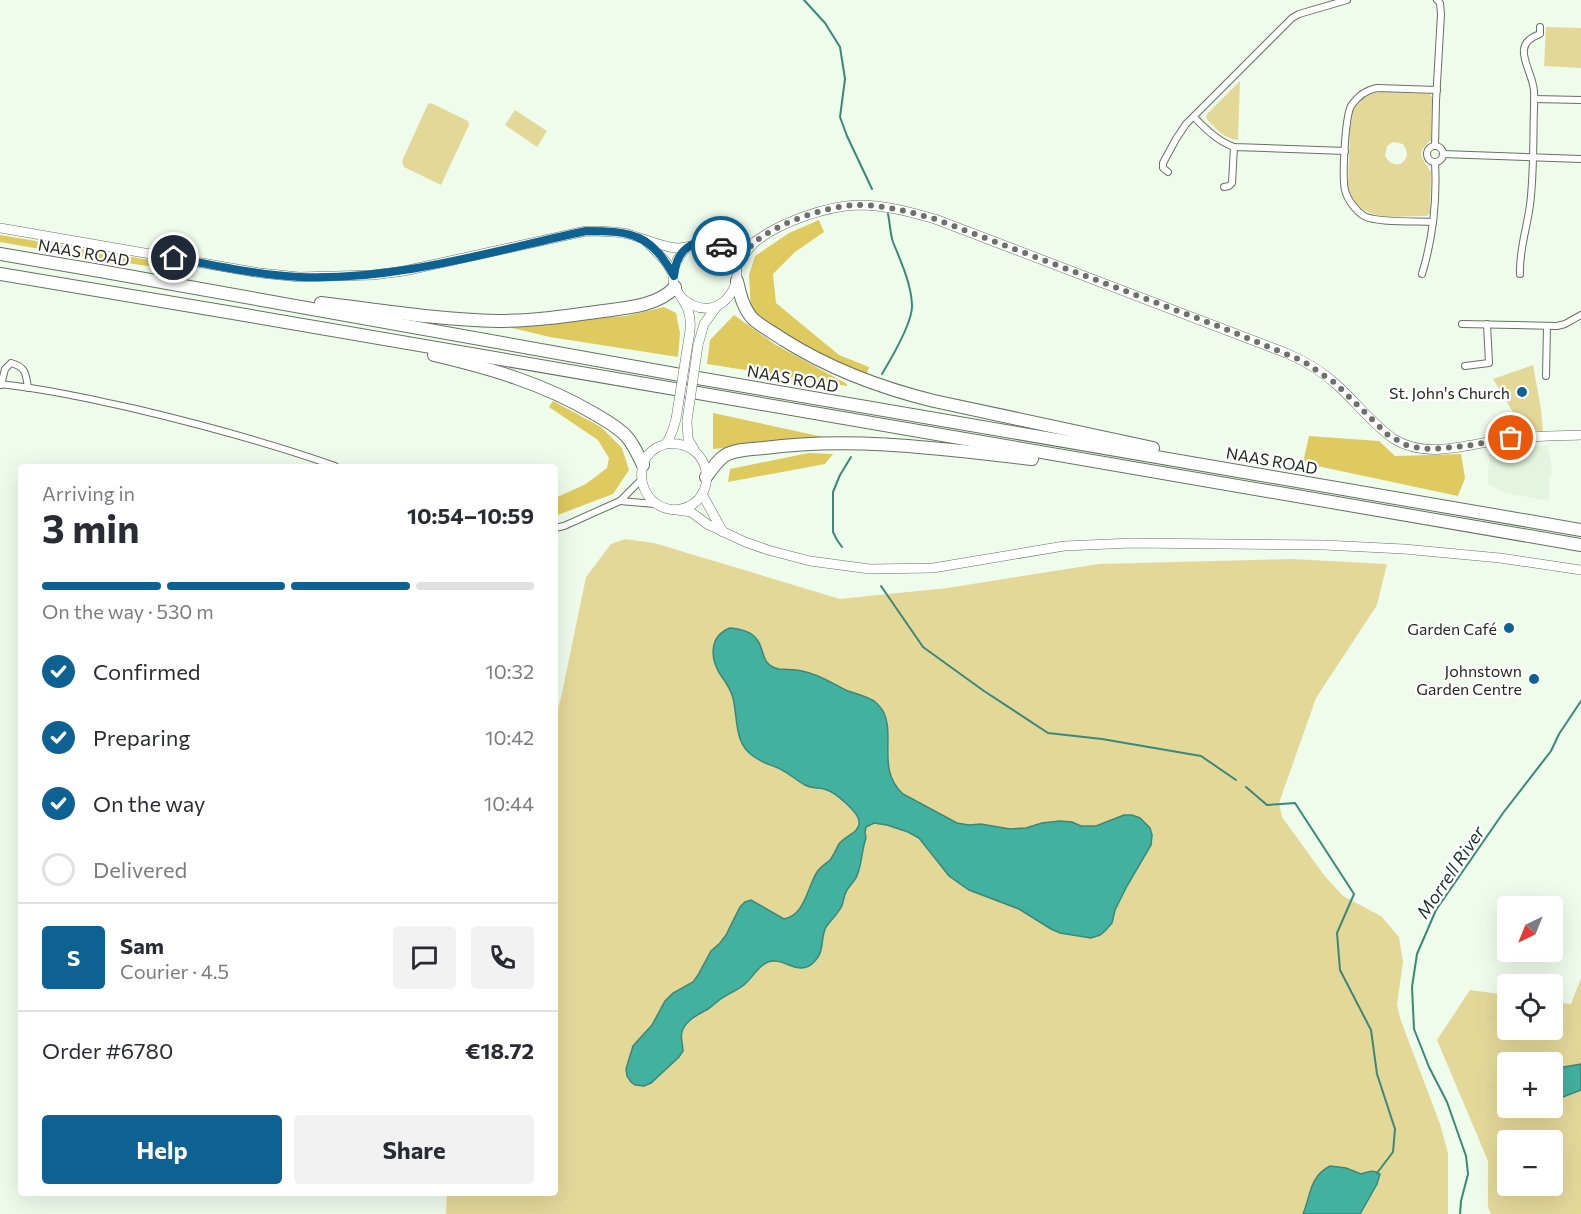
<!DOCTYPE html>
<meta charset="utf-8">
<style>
body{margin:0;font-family:Commissioner,sans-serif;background:#f2f2f3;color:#2b2b33;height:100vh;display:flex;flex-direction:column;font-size:22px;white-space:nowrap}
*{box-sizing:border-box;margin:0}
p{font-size:20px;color:#7c7c81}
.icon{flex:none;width:33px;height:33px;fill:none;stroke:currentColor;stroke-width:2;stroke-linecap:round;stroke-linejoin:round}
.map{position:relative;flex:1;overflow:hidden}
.drawer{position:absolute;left:18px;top:464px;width:540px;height:732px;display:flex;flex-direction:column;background:#fff;border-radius:6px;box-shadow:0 6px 24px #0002}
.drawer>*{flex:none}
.needle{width:39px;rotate:223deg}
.controls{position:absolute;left:1497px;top:896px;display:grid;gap:12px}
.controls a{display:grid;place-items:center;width:66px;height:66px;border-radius:6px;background:#fff;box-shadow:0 6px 24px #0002;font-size:30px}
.pin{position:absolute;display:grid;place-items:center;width:51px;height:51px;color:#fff;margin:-26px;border:3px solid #fff;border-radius:50%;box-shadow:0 2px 6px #0007}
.courier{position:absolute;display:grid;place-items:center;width:60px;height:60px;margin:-30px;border:4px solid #0d6193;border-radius:50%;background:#fff;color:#222;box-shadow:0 2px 8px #0007}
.summary em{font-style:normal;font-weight:700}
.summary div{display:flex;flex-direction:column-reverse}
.summary{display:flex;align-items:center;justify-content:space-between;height:102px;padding:0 24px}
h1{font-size:39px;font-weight:700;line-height:45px}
.bar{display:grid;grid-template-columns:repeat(4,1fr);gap:9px 6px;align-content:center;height:72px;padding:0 24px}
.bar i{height:8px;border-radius:4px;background:#e1e1e2}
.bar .active{background:#0d6193}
.bar p{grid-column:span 4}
.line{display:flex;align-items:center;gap:15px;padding:0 24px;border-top:2px solid #e1e1e2}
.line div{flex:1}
.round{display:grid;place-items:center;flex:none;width:63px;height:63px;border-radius:6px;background:#f2f2f3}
ol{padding:0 24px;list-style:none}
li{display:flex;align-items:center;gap:18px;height:66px}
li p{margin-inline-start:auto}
li .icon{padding:6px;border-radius:50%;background:#0d6193;color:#fff;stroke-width:4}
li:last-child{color:#7c7c81}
li i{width:33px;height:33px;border:3px solid #e1e1e2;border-radius:50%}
.action{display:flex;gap:12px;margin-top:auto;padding:12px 24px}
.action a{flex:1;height:69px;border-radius:6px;background:#0d6193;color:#fff;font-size:24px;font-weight:700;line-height:69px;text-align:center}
.action a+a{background:#f2f2f3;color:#2b2b33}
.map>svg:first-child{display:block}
.built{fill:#e3f5de}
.green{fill:#e4d899;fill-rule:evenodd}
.forest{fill:#dfca5f}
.water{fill:#43b19f;stroke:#3a887a;stroke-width:1.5}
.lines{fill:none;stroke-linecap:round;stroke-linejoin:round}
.stream{stroke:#3a887a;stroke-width:2}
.street-casing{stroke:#667163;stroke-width:8}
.secondary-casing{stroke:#667163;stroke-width:10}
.highway-casing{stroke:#667163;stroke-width:14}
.street{stroke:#fff;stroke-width:6}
.secondary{stroke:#fff;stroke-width:9}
.highway{stroke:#fff;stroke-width:12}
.secondary-bridge-casing{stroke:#667163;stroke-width:10;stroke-linecap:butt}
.secondary-bridge{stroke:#fff;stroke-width:9}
.done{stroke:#6b7269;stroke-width:6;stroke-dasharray:0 10.8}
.route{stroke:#0d6193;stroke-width:8}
.poi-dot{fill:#0d6193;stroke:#fff;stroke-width:2}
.labels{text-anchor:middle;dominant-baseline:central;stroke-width:4.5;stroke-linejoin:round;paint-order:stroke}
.street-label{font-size:16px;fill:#242822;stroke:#fff}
.poi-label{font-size:16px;fill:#242822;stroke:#fff;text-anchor:end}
.water-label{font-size:18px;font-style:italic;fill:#1a322e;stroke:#fff}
</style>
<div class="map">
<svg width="1581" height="1214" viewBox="0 0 1581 1214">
<rect width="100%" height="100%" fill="#effcec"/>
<polygon class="built" points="1548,445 1552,472 1549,481 1549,501 1505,493 1488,484 1489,453"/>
<g class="green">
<polygon points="1546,27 1581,28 1581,68 1544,66"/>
<path d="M1240,81l-2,59c-14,-1 -23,-12 -32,-22l1,-4z"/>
<path d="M1380,92l50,2 2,3 -1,43c-16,14 -9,17 0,32l-1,41 -3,3c-31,0 -71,8 -79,-30l2,-57 3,-19 10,-12 8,-4zM1393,142l10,2c12,16 -8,30 -18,12l2,-10z"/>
<polygon points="431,103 468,121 469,125 441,185 404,167 402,161 428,104"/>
<polygon points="515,110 547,131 537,147 505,125"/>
<polygon points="1533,365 1541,409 1543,433 1520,424 1493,379"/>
<polygon points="625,539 654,543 840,599 947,588 1099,564 1292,559 1387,564 1377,605 1316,698 1279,803 1282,817 1324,875 1343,896 1381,916 1399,937 1403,962 1397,1004 1400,1018 1440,1124 1448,1153 1448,1214 446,1214 447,1193 555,1192 555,718 561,698 586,577 611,544"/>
<path d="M1581,978v236h-90l-3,-7v-46l-51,-121 33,-50 37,5 1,34h44l1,-27 18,2zM1508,1062h44v45h-44zM1508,1140h44v45h-44z"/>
</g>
<g class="forest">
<polygon points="819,220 824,232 795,252 773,274 776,303 839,355 869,367 866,376 796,342 751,311 749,275 755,256 789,233"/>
<polygon points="0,235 191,267 189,272 79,256 0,242"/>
<polygon points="664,307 676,313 680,333 678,357 550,337 500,325 626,316"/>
<polygon points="734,315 776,345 847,384 847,386 707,364 710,340"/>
<polygon points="553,401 601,427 622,448 629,470 613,494 555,516 555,498 586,484 607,468 609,458 598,440 549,407"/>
<polygon points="713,413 828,438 713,449"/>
<polygon points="1309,436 1379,441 1395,456 1461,454 1465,478 1458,496 1303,463"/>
<polygon points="809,453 833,454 825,464 728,482 730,469"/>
</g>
<g class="water">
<path d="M730,628c10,1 22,3 28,13 7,11 3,24 21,28 7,1 15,0 23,2 17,3 31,13 46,20 9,3 18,5 26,10 3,2 7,7 9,10 13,25 -7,58 20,83l54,29 12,2 12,-1 29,5 16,-1 16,-5 18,-2 12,1 9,4h15l28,-11h8l8,3 10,10 2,7 -1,10 -24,41 -12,24 -3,13 -7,8 -5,4 -9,3 -31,-5 -9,-4 -32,-20 -50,-19 -20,-14 -30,-38 -11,-6 -21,-7 -13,-2 -8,4 -1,5 1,6c-4,11 -4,24 -8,35 -2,8 -9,12 -12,19 -3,5 -2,12 -6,17 -4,7 -10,12 -14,18 -6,12 -1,24 -11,34 -16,18 -31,-5 -47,1 -9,3 -15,15 -23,22 -7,6 -15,9 -23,14 -5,3 -9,8 -14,11 -9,5 -20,10 -25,20 -4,7 0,14 0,22l-4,6 -28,26 -7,3 -9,-1 -4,-3 -4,-6 -1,-7 7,-23 19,-21 13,-24 8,-8 20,-11 5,-7 13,-24 9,-8 6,-8 14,-28 5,-5 6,-2 33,19c21,-4 23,-31 33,-47 3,-5 9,-8 13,-12 4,-5 6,-11 9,-16 5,-8 22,-11 20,-23 -1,-9 -23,-28 -32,-31 -7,-3 -15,-1 -22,-5 -8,-4 -15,-11 -23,-15 -10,-5 -20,-7 -29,-14 -19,-13 -15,-37 -20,-58 -2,-9 -8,-17 -13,-24 -10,-16 -11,-38 10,-46z"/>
<polygon points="1581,1064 1581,1090 1553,1101 1553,1069"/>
<path d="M1330,1166l16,2 15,6c7,-2 12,-5 19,0l-3,10 -17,30h-57c8,-19 6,-37 27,-48z"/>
</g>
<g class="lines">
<g class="stream">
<polyline points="804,0 825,23 840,47 845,79 840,117 847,136 872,189"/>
<path d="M882,374c9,-15 31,-52 30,-69 -1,-22 -11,-43 -19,-63 -3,-9 -3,-19 -5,-28"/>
<polyline points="842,547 837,540 833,532 833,492 840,475 851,457"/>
<polyline points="881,586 923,647 984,691 1048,733 1102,739 1201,756 1236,780"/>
<polyline points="1246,787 1267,805 1295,803 1354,894 1337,933 1340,970 1371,1030 1377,1074 1395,1129 1393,1152 1377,1173"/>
<polyline points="1460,1214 1461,1201 1468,1174 1466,1156 1447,1102 1429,1067 1414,1029 1412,987 1417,954 1436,910 1503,813 1551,751 1559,734 1581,701"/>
</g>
<g class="street-casing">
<g id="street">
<polyline points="1534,99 1581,100"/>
<path d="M1194,117c12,12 23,24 40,30l111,4"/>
<polyline points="1435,146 1436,101 1441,14 1440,3 1437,0"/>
<circle cx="1435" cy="154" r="8"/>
<polyline points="1443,154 1581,159"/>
<polyline points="1168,172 1163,168 1163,163 1176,139 1186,124 1292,18 1299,14 1347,0"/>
<polyline points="1224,187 1229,186 1232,183 1234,147"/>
<path d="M1433,222c-16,-1 -56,1 -69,-6 -9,-6 -17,-17 -19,-26 -3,-13 0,-72 6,-84 6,-9 15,-16 26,-18l60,2"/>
<path d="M1422,274c11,-36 15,-75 13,-112"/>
<path d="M1520,274c-1,-24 7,-46 10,-69 4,-31 3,-66 4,-97 0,-8 1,-16 -1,-23 -4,-20 -22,-41 7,-51v-7"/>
<polyline points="1462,324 1557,326 1565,324 1581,315"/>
<polyline points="1465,366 1489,363 1487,324"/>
<polyline points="1546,376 1547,326"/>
<path d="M0,384c46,5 91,15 136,25 67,16 134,34 199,57"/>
<path d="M1,385l4,-16 6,-6c15,4 15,11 17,25"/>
<polyline points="620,501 655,504"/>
<polyline points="555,528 564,526 620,501 641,480"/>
</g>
</g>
<g class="secondary-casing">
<g id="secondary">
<path d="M0,228l260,45 39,4 74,-2 31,-4 182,-40c14,0 28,0 42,3 15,4 33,13 49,14 16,0 29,-11 44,-2 38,23 1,87 -39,52"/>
<polyline points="646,241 666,262 673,274"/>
<path d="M688,247c-11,9 -20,27 -12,42 4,7 9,13 12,21 4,11 2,22 0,33"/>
<polyline points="722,247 740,246 755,242"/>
<path d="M736,268c5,-9 11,-19 19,-26 25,-20 72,-36 103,-37 27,0 52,7 77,14l351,134c19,8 36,18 51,32 19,17 36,40 57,54 35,22 80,3 118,-1 23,-2 46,-2 69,-3"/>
<polyline points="698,345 704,324 717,306"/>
<polyline points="687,421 688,439 694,449"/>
<path d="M665,444c49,-6 55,57 16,65 -10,2 -19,-1 -26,-6 -10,-8 -15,-21 -13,-33 1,-9 6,-17 14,-22 3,-2 7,-2 9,-4 6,-5 9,-18 11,-25"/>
<polyline points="702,494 723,532"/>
<polyline points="677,510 691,512 707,524 745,542 768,550 810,561 870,569 933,568 1064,546 1132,543 1324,545 1404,549 1500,558 1581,570"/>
</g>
</g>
<g class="highway-casing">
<g id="highway">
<polyline points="0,254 100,271 686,376 1581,530"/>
<polyline points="0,274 245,315 1581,545"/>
<path d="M737,281c3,13 6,27 16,38 9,8 21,14 31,21 46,29 97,48 150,61l219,47"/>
<path d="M321,303c58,7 118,17 177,18 35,0 70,-5 105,-10 24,-3 55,-5 72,-24"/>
<path d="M434,355c56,13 110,29 159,58 12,7 25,14 34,24 7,8 11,18 16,28"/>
<path d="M706,477c5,-7 11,-16 18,-21 11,-7 28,-7 40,-8 89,-12 180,1 268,11"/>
</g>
</g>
<use href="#street" class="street"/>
<use href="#secondary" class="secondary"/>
<use href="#highway" class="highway"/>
<g class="secondary-bridge-casing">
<g id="secondary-bridge">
<polyline points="676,419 688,343"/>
<polyline points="687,421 698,345"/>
</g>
</g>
<use href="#secondary-bridge" class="secondary-bridge"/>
</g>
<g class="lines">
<path class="done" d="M721,246l8,6 7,16c5,-9 11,-19 19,-26 25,-20 71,-36 103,-37 27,0 52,7 77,14l288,109 80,33 32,22 53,52 18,10 13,3 12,1 35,-3 45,-8"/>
<path class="route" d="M174,258c41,7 83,17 125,19 98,4 193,-26 287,-46 46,0 65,3 88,45 2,-27 21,-41 47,-30"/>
</g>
<g class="poi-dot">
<circle cx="1522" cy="392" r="6"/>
<circle cx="1509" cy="628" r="6"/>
<circle cx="1534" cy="679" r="6"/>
</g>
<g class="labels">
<g class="street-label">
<text transform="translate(84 252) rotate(10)">NAAS ROAD</text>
<text transform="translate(793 378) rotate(10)">NAAS ROAD</text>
<text transform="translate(1272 460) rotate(10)">NAAS ROAD</text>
</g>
<g class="poi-label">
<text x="1510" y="392">St. John's Church</text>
<text x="1497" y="628">Garden Café</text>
<text x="1522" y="670">Johnstown<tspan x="1522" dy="18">Garden Centre</tspan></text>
</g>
<g class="water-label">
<text transform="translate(1450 872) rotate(-56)">Morrell River</text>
</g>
</g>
</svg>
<div class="controls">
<a><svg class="needle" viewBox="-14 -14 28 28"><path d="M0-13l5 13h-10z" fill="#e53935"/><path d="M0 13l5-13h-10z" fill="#7c7c81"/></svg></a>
<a><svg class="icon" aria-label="locate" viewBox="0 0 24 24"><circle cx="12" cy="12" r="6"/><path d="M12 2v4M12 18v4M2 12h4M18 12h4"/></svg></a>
<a>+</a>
<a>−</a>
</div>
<div class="pin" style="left:1511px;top:438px;background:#ea580c"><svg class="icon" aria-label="bag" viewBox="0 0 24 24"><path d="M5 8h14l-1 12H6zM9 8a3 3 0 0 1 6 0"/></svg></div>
<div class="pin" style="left:174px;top:258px;background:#1f2937"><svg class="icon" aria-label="home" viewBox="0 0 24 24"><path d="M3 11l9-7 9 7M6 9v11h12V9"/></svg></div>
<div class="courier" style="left:721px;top:246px"><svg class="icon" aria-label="car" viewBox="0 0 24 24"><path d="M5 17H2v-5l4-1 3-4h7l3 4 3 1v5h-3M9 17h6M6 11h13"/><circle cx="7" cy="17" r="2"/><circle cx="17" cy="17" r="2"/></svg></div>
<section class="drawer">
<div class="summary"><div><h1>3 min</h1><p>Arriving in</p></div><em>10:54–10:59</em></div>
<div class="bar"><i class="active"></i><i class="active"></i><i class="active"></i><i></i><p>On the way · 530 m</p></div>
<ol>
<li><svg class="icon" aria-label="check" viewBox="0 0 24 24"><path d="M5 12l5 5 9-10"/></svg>Confirmed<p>10:32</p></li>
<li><svg class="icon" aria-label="check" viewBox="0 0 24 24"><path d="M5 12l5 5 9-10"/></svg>Preparing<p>10:42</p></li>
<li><svg class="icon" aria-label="check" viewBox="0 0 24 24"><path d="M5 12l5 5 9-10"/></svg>On the way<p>10:44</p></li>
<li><i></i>Delivered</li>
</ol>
<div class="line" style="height:108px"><b class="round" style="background:#0d6193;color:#fff">S</b><div><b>Sam</b><p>Courier · 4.5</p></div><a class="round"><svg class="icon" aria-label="chat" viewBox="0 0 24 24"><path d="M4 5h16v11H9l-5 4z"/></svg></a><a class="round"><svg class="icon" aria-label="phone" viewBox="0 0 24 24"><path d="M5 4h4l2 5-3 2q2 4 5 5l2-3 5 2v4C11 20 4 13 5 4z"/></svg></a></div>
<div class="line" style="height:78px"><div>Order #6780</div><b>€18.72</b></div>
<div class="action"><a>Help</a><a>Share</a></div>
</section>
</div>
